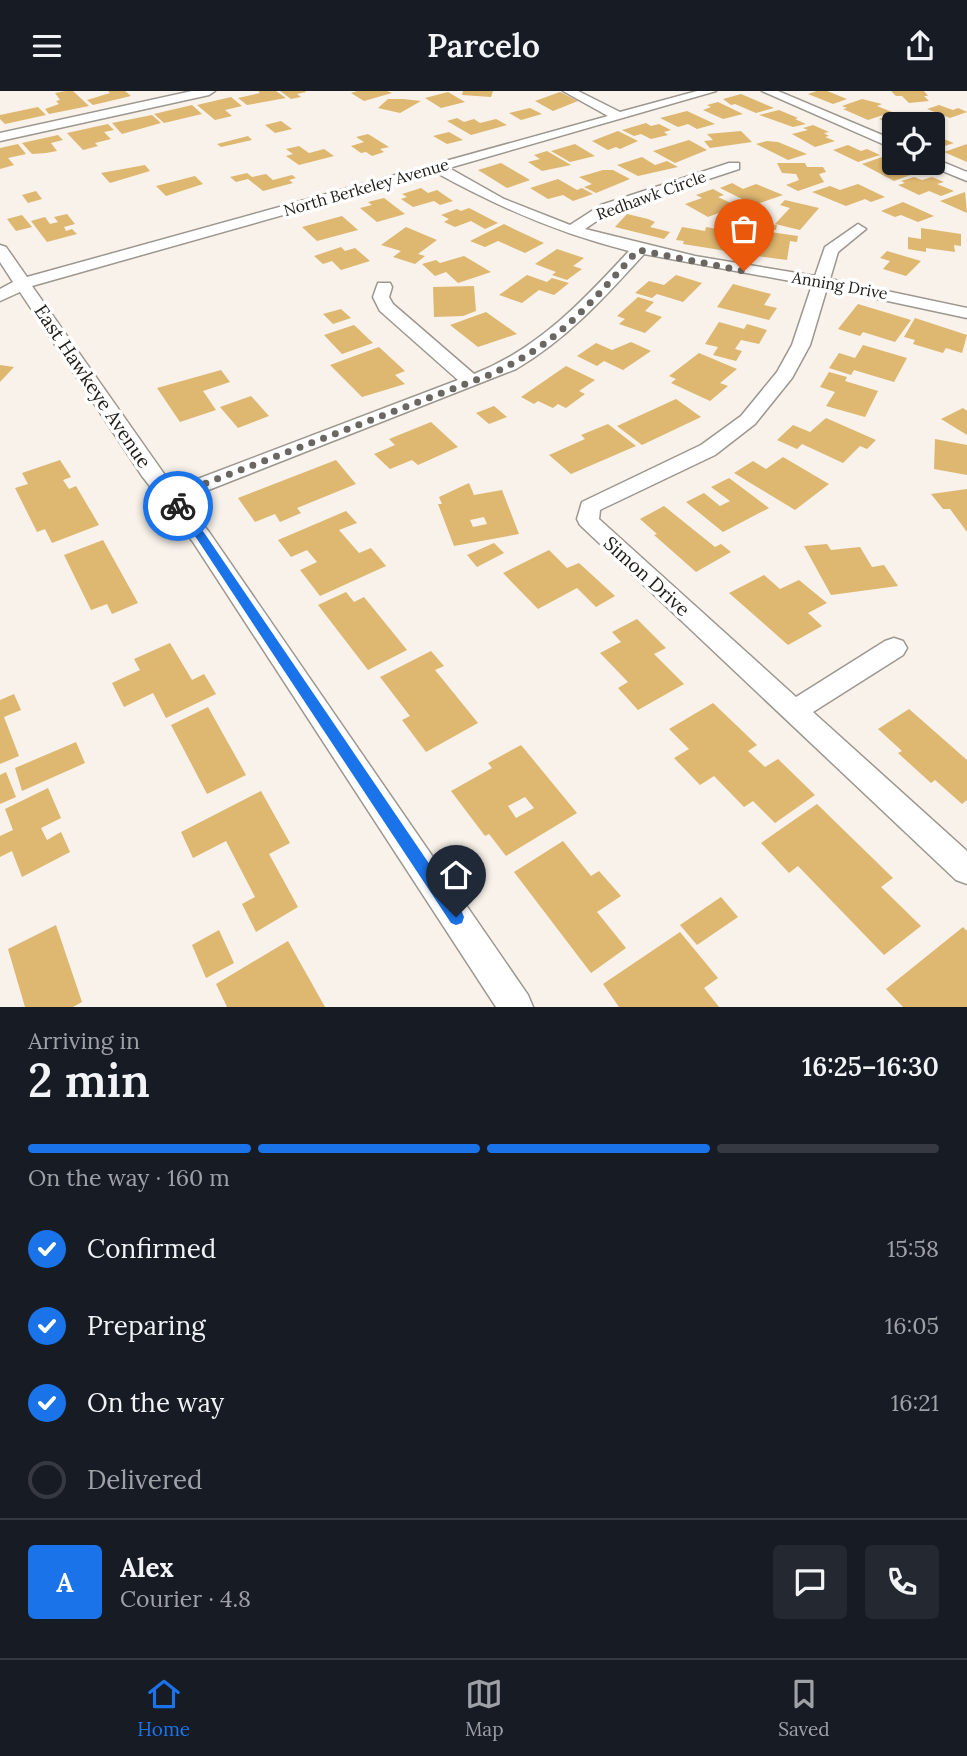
<!DOCTYPE html>
<meta charset="utf-8">
<style>
body{margin:0;font-family:Lora,serif;background:#242831;color:#f1f3f6;height:100vh;display:flex;flex-direction:column;font-size:26px;white-space:nowrap}
*{box-sizing:border-box;margin:0}
p{font-size:23px;color:#9ea1a6}
.icon{flex:none;width:38px;height:38px;fill:none;stroke:currentColor;stroke-width:2;stroke-linecap:round;stroke-linejoin:round}
.map{position:relative;height:916px;overflow:hidden}
.drawer{display:flex;flex-direction:column;background:#171b24;flex:1}
.drawer>*{flex:none}
.buttons{position:absolute;left:882px;top:21px;display:grid;gap:14px}
.buttons a{display:grid;place-items:center;width:63px;height:63px;border-radius:7px;background:#171b24;box-shadow:0 2px 5px #0004;font-size:35px}
.pin{position:absolute;display:grid;place-items:center;width:60px;height:60px;color:#fff;margin:-72px -30px;border-radius:50% 50% 50% 0;rotate:-45deg;box-shadow:0 0 7px #0007}
.pin .icon{rotate:45deg}
.courier{position:absolute;display:grid;place-items:center;width:70px;height:70px;margin:-35px;border:5px solid #1a73e8;border-radius:50%;background:#fff;color:#222;box-shadow:0 2px 9px #0007}
.overview em{font-style:normal;font-weight:600}
.overview div{display:flex;flex-direction:column-reverse}
.overview{display:flex;align-items:center;justify-content:space-between;height:119px;padding:0 28px}
h1{font-size:46px;font-weight:600;line-height:52px}
.bar{display:grid;grid-template-columns:repeat(4,1fr);gap:10px 7px;align-content:center;height:84px;padding:0 28px}
.bar i{height:9px;border-radius:5px;background:#363941}
.bar .selected{background:#1a73e8}
.bar p{grid-column:span 4}
.line{display:flex;align-items:center;gap:18px;padding:0 28px;border-top:2px solid #363941}
.line div{flex:1}
.round{display:grid;place-items:center;flex:none;width:74px;height:74px;border-radius:7px;background:#242831}
ol{padding:0 28px;list-style:none}
li{display:flex;align-items:center;gap:21px;height:77px}
li p{margin-inline-start:auto}
li .icon{padding:7px;border-radius:50%;background:#1a73e8;color:#fff;stroke-width:4}
li:last-child{color:#9ea1a6}
li i{width:38px;height:38px;border:4px solid #363941;border-radius:50%}
header{display:flex;justify-content:space-between;align-items:center;height:91px;padding:0 28px;background:#171b24;font-size:32px;font-weight:600}
.dock{display:flex;justify-content:space-around;align-items:center;height:98px;border-top:2px solid #363941;background:#171b24;font-size:19px;color:#9ea1a6}
.dock a{display:grid;justify-items:center;gap:4px}
.dock .selected{color:#1a73e8}
.map>svg:first-child{display:block}
.building{fill:#deb771;fill-rule:evenodd}
.lines{fill:none;stroke-linecap:round;stroke-linejoin:round}
.minor-casing{stroke:#9c978f;stroke-width:3}
.minor{fill:#fff;fill-rule:evenodd}
.route{fill:#1a73e8}
.done{stroke:#6a6762;stroke-width:7;stroke-dasharray:0 12.6}
.labels{text-anchor:middle;dominant-baseline:central;stroke-width:7;stroke-linejoin:round;paint-order:stroke}
.far-street-label{font-size:16px;fill:#1e1c19;stroke:#fff}
.street-label{font-size:19px;fill:#1e1c19;stroke:#fff}
</style>
<header><svg class="icon" aria-label="menu" viewBox="0 0 24 24"><path d="M4 6h16M4 12h16M4 18h16"/></svg>Parcelo<svg class="icon" aria-label="share" viewBox="0 0 24 24"><path d="M12 15V3M7 8l5-5 5 5M5 13v7h14v-7"/></svg></header>
<div class="map">
<svg width="967" height="916" viewBox="0 0 967 916">
<rect width="100%" height="100%" fill="#f8f2ea"/>
<g class="building">
<polygon points="66,0 73,0 89,15 49,23 45,18 59,13 56,10 60,9 55,2"/>
<polygon points="108,0 125,0 131,5 93,14 87,9 110,2"/>
<polygon points="258,0 276,0 286,7 247,14 238,7 260,2"/>
<polygon points="280,0 305,0 306,1 297,3 301,6 291,8"/>
<polygon points="357,0 387,0 392,2 364,10 351,2"/>
<polygon points="463,0 493,0 491,6 462,4"/>
<polygon points="817,0 827,0 847,8 833,13 808,3"/>
<polygon points="891,0 924,0 928,5 924,5 929,10 909,12 902,5 896,5"/>
<polygon points="448,1 465,11 441,17 425,7"/>
<polygon points="560,1 578,10 553,20 535,10"/>
<polygon points="741,3 774,17 756,22 735,13 731,14 723,8"/>
<polygon points="231,6 242,15 225,19 232,25 215,29 197,14"/>
<polygon points="388,8 403,8 421,10 400,22 378,17"/>
<polygon points="862,8 882,13 877,15 892,21 868,29 843,18 847,17 842,15"/>
<polygon points="718,11 743,23 723,28 703,19 711,16 707,14"/>
<polygon points="192,14 202,23 164,32 154,23"/>
<polygon points="939,14 953,19 958,17 967,21 950,27 927,18"/>
<polygon points="38,16 46,24 5,33 0,28 0,24"/>
<polygon points="530,17 542,23 521,29 509,22"/>
<polygon points="779,19 798,27 795,28 806,33 793,36 759,24"/>
<polygon points="687,20 715,33 697,38 688,33 678,36 660,27"/>
<polygon points="901,21 931,33 894,33 894,39 883,34 890,32 879,28"/>
<polygon points="152,24 161,32 122,43 112,32"/>
<polygon points="457,27 464,31 474,28 480,32 496,28 507,34 471,44 447,30"/>
<polygon points="281,30 292,38 275,42 265,34"/>
<polygon points="646,32 651,35 659,33 671,39 664,41 668,44 651,48 641,43 634,45 622,39"/>
<polygon points="108,33 114,39 104,41 111,48 95,52 98,55 83,59 67,42"/>
<polygon points="813,34 829,41 824,42 829,45 825,46 835,50 815,56 792,43 808,39 803,37"/>
<polygon points="618,40 638,50 620,58 616,56 608,59 592,50"/>
<polygon points="741,40 752,51 710,57 704,50 713,49 707,43"/>
<polygon points="933,40 945,45 941,47 954,52 938,57 933,55"/>
<polygon points="449,41 463,49 447,53 433,45"/>
<polygon points="368,43 389,56 380,58 384,61 372,65 366,61 361,62 351,55 364,51 356,46"/>
<polygon points="58,44 63,49 51,52 57,60 46,62 32,63 22,52"/>
<polygon points="248,45 252,49 221,56 217,53"/>
<polygon points="689,49 707,59 675,72 653,60"/>
<polygon points="767,50 778,51 807,63 788,69 756,53"/>
<polygon points="18,53 26,63 8,67 14,74 0,78 0,57"/>
<polygon points="575,53 595,65 570,71 551,60"/>
<polygon points="967,53 967,71 944,61"/>
<polygon points="848,54 861,60 867,58 880,64 858,71 833,59"/>
<polygon points="299,55 309,62 324,58 334,65 299,74 286,65 293,63 286,58"/>
<polygon points="547,60 571,74 542,80 528,71 540,68 534,64"/>
<polygon points="885,65 904,74 901,75 916,82 894,90 862,73"/>
<polygon points="642,66 655,74 667,70 678,76 638,85 617,74"/>
<polygon points="501,72 530,89 507,97 478,79"/>
<polygon points="777,72 805,72 807,76 823,76 826,81 819,83 824,91 798,100 786,94 799,89 796,83 782,82"/>
<polygon points="145,74 150,80 110,92 101,82"/>
<polygon points="603,79 613,79 630,88 596,102 584,96 592,93 579,86"/>
<polygon points="247,82 252,86 266,83 273,89 292,84 296,87 289,89 293,92 263,100 248,88 236,91 230,86"/>
<polygon points="195,85 203,93 166,105 156,95"/>
<polygon points="914,86 922,89 932,86 944,91 937,93 954,100 941,105 929,100 919,104 898,94 905,92 901,90"/>
<polygon points="558,88 577,99 582,97 593,103 573,110 563,104 548,108 530,97"/>
<polygon points="732,92 743,98 756,93 783,104 754,114 720,97"/>
<polygon points="858,93 885,106 871,111 865,108 846,115 812,101 830,95 840,99"/>
<polygon points="421,97 428,102 437,99 453,110 440,114 434,110 413,116 401,108 407,106 402,103"/>
<polygon points="713,98 724,104 718,106 737,115 708,126 685,113 702,107 696,104"/>
<polygon points="36,100 42,108 28,112 22,104"/>
<polygon points="965,101 967,122 940,110"/>
<polygon points="384,107 405,123 377,131 360,117 372,114 368,111"/>
<polygon points="785,109 819,117 800,139 775,133 790,117 780,114"/>
<polygon points="903,111 934,125 918,131 901,124 895,126 881,120"/>
<polygon points="469,117 498,132 485,138 471,130 455,136 444,131 449,128 441,124 457,118 461,120"/>
<polygon points="67,123 75,133 64,136 66,140 72,138 77,143 47,151 31,130 45,126 50,133 58,131 54,126"/>
<polygon points="627,123 648,128 655,131 650,136 670,141 664,148 615,136"/>
<polygon points="22,124 32,136 16,140 7,128"/>
<polygon points="342,125 358,139 317,150 302,136"/>
<polygon points="753,131 777,134 776,139 752,136"/>
<polygon points="504,133 516,139 544,152 525,162 498,150 485,156 470,150"/>
<polygon points="406,136 437,149 418,163 425,165 415,173 393,166 401,160 381,154"/>
<polygon points="682,136 705,140 706,136 740,142 733,161 683,153 684,150 676,149"/>
<polygon points="921,137 961,143 961,155 954,154 955,161 926,157 926,161 908,158 908,146 921,148"/>
<polygon points="763,140 798,145 797,151 790,150 787,169 757,165"/>
<polygon points="341,156 345,160 355,157 370,170 341,179 332,170 323,173 314,165"/>
<polygon points="557,158 584,167 573,175 582,178 567,189 552,184 556,181 535,173"/>
<polygon points="887,160 921,170 906,185 883,178 890,170 880,167"/>
<polygon points="464,165 491,181 458,192 446,181 435,185 422,173 436,169 440,172"/>
<polygon points="527,184 547,191 552,187 569,192 554,204 539,199 522,212 499,204"/>
<polygon points="676,184 702,192 683,211 657,203 652,207 635,202 649,190 664,194"/>
<polygon points="733,193 771,203 764,214 777,217 769,229 717,216"/>
<polygon points="474,195 476,220 463,225 434,226 433,196"/>
<polygon points="638,206 654,211 645,220 662,226 645,242 619,233 625,228 617,225"/>
<polygon points="858,213 911,229 895,251 863,241 860,245 838,238"/>
<polygon points="341,218 351,227 333,233 323,223"/>
<polygon points="486,221 517,243 478,256 450,234"/>
<polygon points="915,227 967,244 962,262 946,257 943,262 913,253 915,249 904,246"/>
<polygon points="719,231 744,238 747,233 767,239 759,253 741,249 735,258 742,260 736,270 713,264 718,256 705,253"/>
<polygon points="354,234 373,252 342,263 324,244"/>
<polygon points="631,251 651,260 623,279 604,270 597,275 577,265 596,252 612,259"/>
<polygon points="863,254 907,267 894,291 854,279 851,284 829,277 839,262 855,267"/>
<polygon points="379,256 405,280 395,284 405,293 362,306 330,274"/>
<polygon points="699,262 737,278 720,292 728,295 710,310 671,292 676,288 669,285"/>
<polygon points="0,274 14,276 0,291"/>
<polygon points="566,275 595,289 579,300 585,303 566,317 558,313 553,317 538,310 534,313 521,306"/>
<polygon points="221,279 230,291 203,300 216,319 180,331 157,297"/>
<polygon points="829,281 847,286 845,290 878,300 865,326 826,315 835,301 820,296"/>
<polygon points="251,305 269,325 238,337 220,316"/>
<polygon points="676,308 701,326 642,354 617,335"/>
<polygon points="494,315 507,326 489,333 476,322"/>
<polygon points="963,317 967,320 967,344 941,328"/>
<polygon points="826,327 876,349 867,358 860,355 843,372 802,353 797,358 777,349 793,334 810,341"/>
<polygon points="431,331 458,356 418,374 412,369 390,378 374,363 395,354 389,348"/>
<polygon points="608,333 636,355 571,383 549,364 585,348 581,344"/>
<polygon points="935,348 967,354 967,384 934,378"/>
<polygon points="783,366 829,393 795,419 734,382 753,370 766,378"/>
<polygon points="60,369 71,386 63,389 69,398 76,395 99,434 52,452 45,438 37,441 15,397 28,393 22,382"/>
<polygon points="336,369 356,393 297,417 301,422 280,431 275,423 255,431 238,407"/>
<polygon points="729,387 769,417 723,441 686,411 704,402 720,415 730,410 711,396"/>
<path d="M469,392l5,12 28,-5 17,44 -65,12 -16,-42h4l-3,-7zM484,426l3,7 -14,3 -3,-7z"/>
<polygon points="967,398 967,441 950,418 943,418 931,403"/>
<polygon points="664,415 715,456 721,453 731,461 696,481 654,444 657,443 640,428"/>
<polygon points="346,420 357,432 339,439 359,462 371,457 386,475 320,505 300,479 317,471 307,459 291,466 278,449"/>
<polygon points="103,449 138,512 112,523 107,513 91,519 64,464"/>
<polygon points="494,452 504,462 477,476 467,464"/>
<polygon points="827,453 831,459 860,456 872,476 884,474 898,495 831,504 804,455"/>
<polygon points="549,459 567,477 579,472 615,505 596,516 577,497 538,518 503,482"/>
<polygon points="764,484 780,498 799,489 827,512 808,522 822,535 788,554 729,502"/>
<polygon points="346,501 354,511 364,506 407,559 368,579 318,514"/>
<polygon points="637,528 666,557 654,563 684,593 638,619 618,597 628,591 600,562 621,551 612,541"/>
<polygon points="170,552 192,589 204,583 216,603 166,627 153,602 124,616 112,592 140,579 134,568"/>
<polygon points="431,560 444,575 435,579 478,632 426,661 402,629 410,625 380,586"/>
<polygon points="14,603 21,619 4,626 19,665 0,673 0,609"/>
<polygon points="713,612 757,654 748,660 765,676 778,668 815,704 775,732 753,710 744,716 714,685 700,694 674,667 689,658 669,638"/>
<polygon points="208,616 246,684 207,703 171,634"/>
<polygon points="909,618 967,669 967,709 962,713 935,689 931,692 898,662 902,660 878,638"/>
<polygon points="76,651 85,672 22,700 15,677"/>
<path d="M521,654l56,68 -71,43 -17,-22 -4,2 -34,-45 41,-23 -4,-5zM525,706l9,11 -18,10 -8,-12z"/>
<polygon points="6,681 16,706 0,713 0,684"/>
<polygon points="48,697 61,727 41,737 47,749 61,741 70,761 22,786 12,760 0,766 0,745 13,739 5,718"/>
<polygon points="261,700 290,752 269,763 298,816 256,841 242,813 255,806 226,750 193,767 181,741"/>
<polygon points="817,713 893,787 881,796 921,835 884,864 798,775 789,782 761,752"/>
<polygon points="563,750 591,785 599,780 621,805 597,821 626,857 591,882 514,781"/>
<polygon points="721,806 738,826 697,854 680,834"/>
<polygon points="56,834 82,911 73,916 25,916 8,858"/>
<polygon points="963,836 967,840 967,916 903,916 886,898"/>
<polygon points="219,839 234,872 206,887 192,854"/>
<polygon points="680,841 718,887 704,897 719,916 619,916 603,893"/>
<polygon points="288,850 325,916 227,916 216,893"/>
</g>
<g class="lines">
<g class="minor-casing">
<g id="minor">
<polygon points="192,0 215,0 209,4 0,50 0,42"/>
<path d="M563,0h15l42,21 77,-21h19l-267,77 55,31 66,26 31,-20 128,-42h10v6l-128,42 -26,18 110,27 120,20 10,-29 33,-23 8,5 -28,23 -8,27 137,29v10l-140,-30 -17,57 -18,33 -37,46 -40,31 -111,53 -4,2 -1,9 197,178 89,-56 9,-3 9,3 4,7 -4,7 -90,57 154,139v33l-11,-4 -376,-355 -3,-6 5,-17 119,-57 40,-29 36,-44 15,-27 20,-60 -168,-31c-40,44 -77,85 -128,115l-333,131 26,32 319,463 5,12h-37l-303,-465 -51,-66 -122,-184 -20,9v-12l13,-7 -13,-20v-17l6,2 21,30 581,-161zM435,81c63,35 125,62 194,79 -46,50 -91,98 -155,123l-81,-70 -4,-7 3,-10 -2,-4h-12l-5,14 7,14 78,69 -284,108 -142,-202z"/>
<polygon points="762,0 778,0 894,49 894,58"/>
<polygon points="933,67 967,81 967,90 928,74 927,72 933,72"/>
</g>
</g>
<use href="#minor" class="minor"/>
</g>
<polygon class="route" points="178,412 182,413 205,443 462,821 464,826 462,832 456,834 451,832 197,448 174,418 173,415"/>
<g class="lines">
<path class="done" d="M178,415l-8,-9 314,-120c73,-31 102,-69 154,-127l106,21"/>
</g>
<g class="labels">
<g class="far-street-label">
<text transform="translate(366 96) rotate(-16)">North Berkeley Avenue</text>
<text transform="translate(651 104) rotate(-20)">Redhawk Circle</text>
<text transform="translate(840 194) rotate(10)">Anning Drive</text>
</g>
<g class="street-label">
<text transform="translate(93 295) rotate(56)">East Hawkeye Avenue</text>
<text transform="translate(647 485) rotate(42)">Simon Drive</text>
</g>
</g>
</svg>
<div class="buttons">
<a><svg class="icon" aria-label="locate" viewBox="0 0 24 24"><circle cx="12" cy="12" r="6"/><path d="M12 2v4M12 18v4M2 12h4M18 12h4"/></svg></a>
</div>
<div class="pin" style="left:744px;top:180px;background:#ea580c"><svg class="icon" aria-label="bag" viewBox="0 0 24 24"><path d="M5 8h14l-1 12H6zM9 8a3 3 0 0 1 6 0"/></svg></div>
<div class="pin" style="left:456px;top:826px;background:#1f2937"><svg class="icon" aria-label="home" viewBox="0 0 24 24"><path d="M3 11l9-7 9 7M6 9v11h12V9"/></svg></div>
<div class="courier" style="left:178px;top:415px"><svg class="icon" aria-label="bike" viewBox="0 0 24 24"><circle cx="6" cy="16" r="4"/><circle cx="18" cy="16" r="4"/><path d="M6 16l4-8h5l3 8M10 8l3 8H6M13 5h3"/></svg></div>
</div>
<section class="drawer">
<div class="overview"><div><h1>2 min</h1><p>Arriving in</p></div><em>16:25–16:30</em></div>
<div class="bar"><i class="selected"></i><i class="selected"></i><i class="selected"></i><i></i><p>On the way · 160 m</p></div>
<ol>
<li><svg class="icon" aria-label="check" viewBox="0 0 24 24"><path d="M5 12l5 5 9-10"/></svg>Confirmed<p>15:58</p></li>
<li><svg class="icon" aria-label="check" viewBox="0 0 24 24"><path d="M5 12l5 5 9-10"/></svg>Preparing<p>16:05</p></li>
<li><svg class="icon" aria-label="check" viewBox="0 0 24 24"><path d="M5 12l5 5 9-10"/></svg>On the way<p>16:21</p></li>
<li><i></i>Delivered</li>
</ol>
<div class="line" style="height:126px"><b class="round" style="background:#1a73e8;color:#fff">A</b><div><b>Alex</b><p>Courier · 4.8</p></div><a class="round"><svg class="icon" aria-label="chat" viewBox="0 0 24 24"><path d="M4 5h16v11H9l-5 4z"/></svg></a><a class="round"><svg class="icon" aria-label="phone" viewBox="0 0 24 24"><path d="M5 4h4l2 5-3 2q2 4 5 5l2-3 5 2v4C11 20 4 13 5 4z"/></svg></a></div>
</section>
<nav class="dock">
<a class="selected"><svg class="icon" aria-label="home" viewBox="0 0 24 24"><path d="M3 11l9-7 9 7M6 9v11h12V9"/></svg>Home</a>
<a><svg class="icon" aria-label="map" viewBox="0 0 24 24"><path d="M3 6l6-2 6 2 6-2v14l-6 2-6-2-6 2zM9 4v14M15 6v14"/></svg>Map</a>
<a><svg class="icon" aria-label="saved" viewBox="0 0 24 24"><path d="M7 4h10v16l-5-4-5 4z"/></svg>Saved</a>
</nav>
